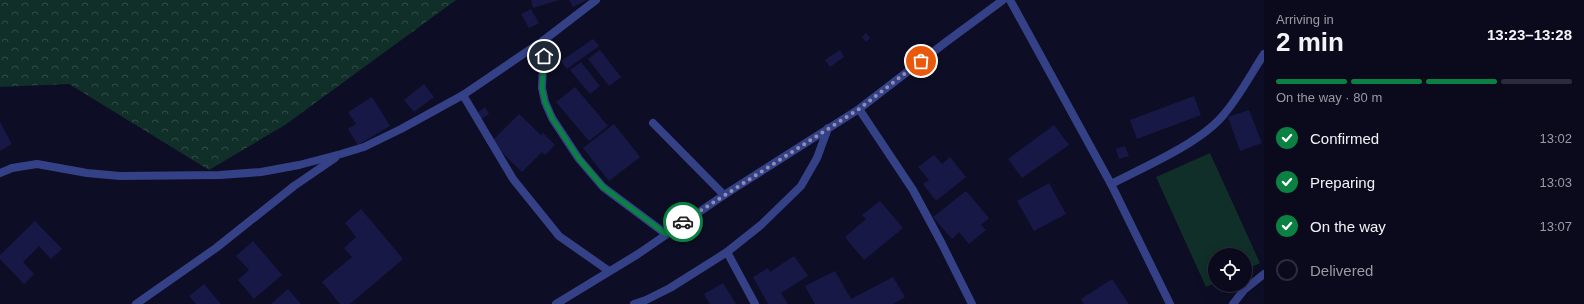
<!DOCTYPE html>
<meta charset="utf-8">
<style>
body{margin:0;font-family:Helvetica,sans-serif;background:#181829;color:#f1f3f6;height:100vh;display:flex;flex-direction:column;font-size:15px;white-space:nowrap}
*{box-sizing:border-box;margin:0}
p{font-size:13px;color:#999aa3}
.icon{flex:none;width:22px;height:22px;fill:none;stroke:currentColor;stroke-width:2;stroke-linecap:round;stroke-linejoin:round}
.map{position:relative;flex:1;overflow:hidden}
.panel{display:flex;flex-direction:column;background:#0a0a1c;width:320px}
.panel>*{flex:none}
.fabs{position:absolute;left:1208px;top:248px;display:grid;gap:8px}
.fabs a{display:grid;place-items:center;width:44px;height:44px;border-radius:50%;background:#0a0a1c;box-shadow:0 4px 16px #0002,0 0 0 1px #2a2b3b;font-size:20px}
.pin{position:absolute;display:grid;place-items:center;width:34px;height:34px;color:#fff;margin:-17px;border:2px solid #fff;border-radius:50%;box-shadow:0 1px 4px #0007}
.courier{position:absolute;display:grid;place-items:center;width:40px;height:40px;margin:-20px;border:3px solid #0b8043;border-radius:50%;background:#fff;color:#222;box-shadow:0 1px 5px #0007}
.overview em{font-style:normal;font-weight:600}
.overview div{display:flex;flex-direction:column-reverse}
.overview{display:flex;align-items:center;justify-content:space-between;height:68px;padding:0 12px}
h1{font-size:26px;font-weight:600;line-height:30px}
.bar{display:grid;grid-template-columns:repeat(4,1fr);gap:6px 4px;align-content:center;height:48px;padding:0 12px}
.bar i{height:5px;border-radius:3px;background:#2a2b3b}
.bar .on{background:#0b8043}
.bar p{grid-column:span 4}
ol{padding:0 12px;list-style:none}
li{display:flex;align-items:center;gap:12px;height:44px}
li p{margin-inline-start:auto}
li .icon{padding:4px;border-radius:50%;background:#0b8043;color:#fff;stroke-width:4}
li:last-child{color:#999aa3}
li i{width:22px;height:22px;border:2px solid #2a2b3b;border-radius:50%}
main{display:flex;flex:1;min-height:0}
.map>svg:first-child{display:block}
.forest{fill:url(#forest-crowns)}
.pitch{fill:#0f2f28}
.building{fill:#181847}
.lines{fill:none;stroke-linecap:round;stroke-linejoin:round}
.service{stroke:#354187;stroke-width:8}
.minor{stroke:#354187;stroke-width:8}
.done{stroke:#8c8eb3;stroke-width:4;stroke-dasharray:0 7.2}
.route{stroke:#0b8043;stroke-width:5}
</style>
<main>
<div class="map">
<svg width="1264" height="304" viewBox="0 0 1264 304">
<defs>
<pattern id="forest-crowns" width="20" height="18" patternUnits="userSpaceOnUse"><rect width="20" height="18" fill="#0f2f28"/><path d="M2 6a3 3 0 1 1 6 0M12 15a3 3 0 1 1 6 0" fill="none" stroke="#314c48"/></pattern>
</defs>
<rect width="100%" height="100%" fill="#0d0d25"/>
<polygon class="forest" points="0,0 456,0 285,125 209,170 69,84 0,87"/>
<polygon class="pitch" points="1210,153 1260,263 1245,270 1245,255 1215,255 1215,283 1206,287 1156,177"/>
<g class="building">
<polygon points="531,0 559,0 533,8"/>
<polygon points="569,0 587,0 573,7"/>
<polygon points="531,9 539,23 529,28 521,14"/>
<polygon points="866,33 870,38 866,42 862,37"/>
<polygon points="593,39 599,46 567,69 561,61"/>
<polygon points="600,50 621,77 609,86 588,59"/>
<polygon points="840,50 844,57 830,67 825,60"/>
<polygon points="581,62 600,86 590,94 570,70"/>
<polygon points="424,84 434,97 414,112 404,100"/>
<polygon points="575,87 608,126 589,141 556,102"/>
<polygon points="1194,96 1201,115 1137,139 1130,120"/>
<polygon points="372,97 390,126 358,145 348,129 356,124 348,112"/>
<polygon points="485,107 489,114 480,120 476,114"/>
<polygon points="1249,110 1262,143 1240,151 1228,117"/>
<polygon points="519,114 541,135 543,133 555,145 545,155 542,152 522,172 491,142"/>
<polygon points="0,122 12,144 0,151"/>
<polygon points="614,124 640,157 609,181 583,148"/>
<polygon points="1054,125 1069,145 1022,178 1008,159"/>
<polygon points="1125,146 1129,156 1119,159 1116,149"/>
<polygon points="934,155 942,164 950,157 966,177 936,201 923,184 929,180 918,167"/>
<polygon points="1049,183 1066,214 1034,231 1017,201"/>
<polygon points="966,191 989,218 981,225 986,230 969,244 959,232 952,239 933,217"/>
<polygon points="880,201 903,228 864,260 845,237 866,219 862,215"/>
<polygon points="361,209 403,259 350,304 340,304 322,282 352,257 344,248 356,237 345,223"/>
<polygon points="35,221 62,249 51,259 39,246 23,262 34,274 24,284 0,259 0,255"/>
<polygon points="253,241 282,275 254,299 238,280 249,270 236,256"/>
<polygon points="794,256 808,276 781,293 788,304 768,304 753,277 768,268 770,272"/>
<polygon points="835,271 851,299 893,277 905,297 893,304 815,304 805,286"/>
<polygon points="1112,279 1129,304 1084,304 1081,299"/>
<polygon points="723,283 736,304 710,304 704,294"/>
<polygon points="204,284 221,304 196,304 189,296"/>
<polygon points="288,289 301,304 271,304"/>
</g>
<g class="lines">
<g class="service">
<polyline points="544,40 542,88 545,102 552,118 579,159 603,187 666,234"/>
<path d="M1111,184c33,-17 92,-42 114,-71 15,-18 26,-39 39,-59"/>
</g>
<g class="minor">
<polyline points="1010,0 1111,184 1170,304"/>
<polyline points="463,95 513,179 559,236 609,271"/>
<polyline points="859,109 913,190 942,244 972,304"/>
<polyline points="653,123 724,195"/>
<polyline points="0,173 12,168 37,164 87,173 120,176 220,175 261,172 299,165 341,154 364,147 401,129 463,95 544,40 596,0"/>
<polyline points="727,252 755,304"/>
<polyline points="136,304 216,248 294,186 335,158"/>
<polyline points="556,304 638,254 724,195 859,109 946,42 1003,0"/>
<polyline points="634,304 646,300 670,288 727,252 761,225 801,186 817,158 828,128"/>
<polyline points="1233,304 1244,290 1264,274"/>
</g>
</g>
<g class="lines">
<polyline class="done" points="683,222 859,109 921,61"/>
<polyline class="route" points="544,56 542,88 545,102 552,118 579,159 603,187 666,234 683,222"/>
</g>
</svg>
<div class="fabs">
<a><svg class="icon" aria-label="locate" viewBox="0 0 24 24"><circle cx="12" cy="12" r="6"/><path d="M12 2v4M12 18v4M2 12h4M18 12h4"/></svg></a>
</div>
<div class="pin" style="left:921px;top:61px;background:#ea580c"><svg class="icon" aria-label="bag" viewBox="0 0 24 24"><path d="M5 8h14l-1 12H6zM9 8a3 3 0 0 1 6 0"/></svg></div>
<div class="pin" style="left:544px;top:56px;background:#1f2937"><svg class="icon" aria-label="home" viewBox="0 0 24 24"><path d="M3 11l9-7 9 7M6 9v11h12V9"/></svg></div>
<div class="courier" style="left:683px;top:222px"><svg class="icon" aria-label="car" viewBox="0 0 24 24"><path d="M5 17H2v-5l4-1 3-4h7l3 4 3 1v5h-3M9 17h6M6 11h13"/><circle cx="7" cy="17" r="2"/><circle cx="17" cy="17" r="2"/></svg></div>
</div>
<section class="panel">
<div class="overview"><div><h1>2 min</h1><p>Arriving in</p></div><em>13:23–13:28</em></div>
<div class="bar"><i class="on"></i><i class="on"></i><i class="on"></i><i></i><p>On the way · 80 m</p></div>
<ol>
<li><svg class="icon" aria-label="check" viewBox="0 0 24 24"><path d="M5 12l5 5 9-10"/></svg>Confirmed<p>13:02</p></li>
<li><svg class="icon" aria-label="check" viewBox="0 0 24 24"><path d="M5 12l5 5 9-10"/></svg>Preparing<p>13:03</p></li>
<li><svg class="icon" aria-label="check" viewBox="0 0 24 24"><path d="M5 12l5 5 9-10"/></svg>On the way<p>13:07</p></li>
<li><i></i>Delivered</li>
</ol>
</section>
</main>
